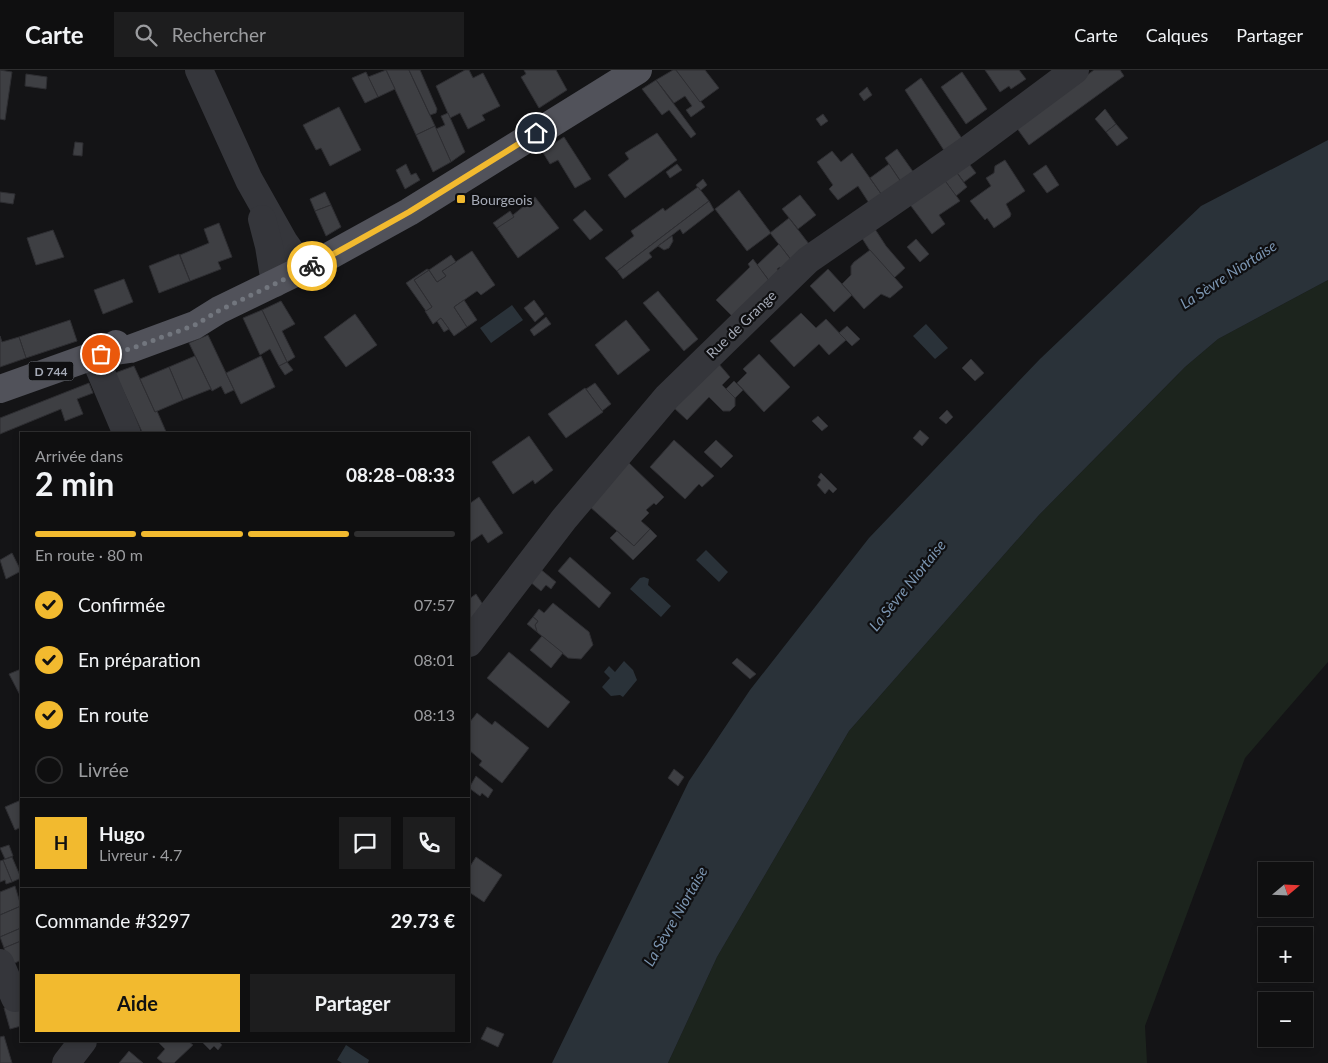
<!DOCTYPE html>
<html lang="fr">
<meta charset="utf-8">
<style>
body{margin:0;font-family:Lato,sans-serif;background:#1d1d1e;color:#f1f3f6;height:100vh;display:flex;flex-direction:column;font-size:19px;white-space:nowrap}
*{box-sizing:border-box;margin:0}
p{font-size:16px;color:#9b9c9f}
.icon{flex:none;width:28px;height:28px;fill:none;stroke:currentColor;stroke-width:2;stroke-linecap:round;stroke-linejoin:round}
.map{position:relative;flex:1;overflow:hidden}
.panel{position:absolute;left:20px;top:362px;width:450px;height:610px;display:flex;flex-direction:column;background:#0f0f10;border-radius:0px;box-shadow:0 2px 8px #0003,0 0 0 1px #2f2f30}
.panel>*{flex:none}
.needle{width:32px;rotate:71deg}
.buttons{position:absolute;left:1258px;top:792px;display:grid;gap:10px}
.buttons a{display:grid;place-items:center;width:55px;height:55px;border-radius:0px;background:#0f0f10;box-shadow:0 2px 8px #0003,0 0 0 1px #2f2f30;font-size:25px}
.pin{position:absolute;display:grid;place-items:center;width:42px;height:42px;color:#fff;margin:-21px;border:2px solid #fff;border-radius:50%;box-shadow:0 1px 5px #0007}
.courier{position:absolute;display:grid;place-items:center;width:50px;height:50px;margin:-25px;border:4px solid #f2ba2f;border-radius:50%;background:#fff;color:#222;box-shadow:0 1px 6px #0007}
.head em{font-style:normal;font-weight:700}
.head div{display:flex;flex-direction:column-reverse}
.head{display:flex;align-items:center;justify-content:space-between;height:85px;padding:0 15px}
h1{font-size:32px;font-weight:700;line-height:38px}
.bar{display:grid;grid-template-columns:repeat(4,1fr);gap:8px 5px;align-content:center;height:60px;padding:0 15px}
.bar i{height:6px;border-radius:4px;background:#2f2f30}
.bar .on{background:#f2ba2f}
.bar p{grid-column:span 4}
.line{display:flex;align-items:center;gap:12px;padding:0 15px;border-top:1px solid #2f2f30}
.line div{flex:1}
.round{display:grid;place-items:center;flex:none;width:52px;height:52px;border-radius:0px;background:#1d1d1e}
ol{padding:0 15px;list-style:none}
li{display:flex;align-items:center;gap:15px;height:55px}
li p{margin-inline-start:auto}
li .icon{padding:5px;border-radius:50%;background:#f2ba2f;color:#111;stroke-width:4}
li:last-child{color:#9b9c9f}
li i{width:28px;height:28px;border:2px solid #2f2f30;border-radius:50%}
.primary-button{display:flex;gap:10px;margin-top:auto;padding:10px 15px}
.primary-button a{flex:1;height:58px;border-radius:0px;background:#f2ba2f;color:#111;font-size:20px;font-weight:700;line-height:58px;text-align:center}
.primary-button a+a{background:#1d1d1e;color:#f1f3f6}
header{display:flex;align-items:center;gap:30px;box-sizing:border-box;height:70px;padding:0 25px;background:#0f0f10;border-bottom:1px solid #2f2f30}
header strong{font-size:24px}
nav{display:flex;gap:28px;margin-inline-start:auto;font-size:18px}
.search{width:350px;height:45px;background:#1d1d1e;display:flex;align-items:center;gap:12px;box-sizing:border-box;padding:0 18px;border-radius:0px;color:#9b9c9f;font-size:19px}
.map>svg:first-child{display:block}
.green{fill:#1c241d}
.water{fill:#2a3239}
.building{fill:#3e3f43;stroke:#2e2e32}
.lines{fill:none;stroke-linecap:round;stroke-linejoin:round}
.minor{stroke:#35363b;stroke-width:28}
.major{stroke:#51525a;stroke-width:28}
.done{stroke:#72767e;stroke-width:5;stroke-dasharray:0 9}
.route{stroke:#f2ba2f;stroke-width:6}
.poi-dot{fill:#f2ba2f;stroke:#0f0f11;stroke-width:2}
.labels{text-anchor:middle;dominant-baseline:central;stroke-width:4.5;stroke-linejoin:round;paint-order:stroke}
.shield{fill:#0f0f11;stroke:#787c84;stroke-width:1}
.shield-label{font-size:12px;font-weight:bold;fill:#a5aab6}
.poi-label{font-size:14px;fill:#a5aab6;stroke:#0f0f11;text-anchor:start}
.street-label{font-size:14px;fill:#a5aab6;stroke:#0f0f11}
.water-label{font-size:15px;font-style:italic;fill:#7c96b2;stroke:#0f0f11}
</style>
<header>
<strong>Carte</strong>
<div class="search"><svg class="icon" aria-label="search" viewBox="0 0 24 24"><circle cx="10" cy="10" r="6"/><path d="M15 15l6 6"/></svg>Rechercher</div>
<nav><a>Carte</a><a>Calques</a><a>Partager</a></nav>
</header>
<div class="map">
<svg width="1328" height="993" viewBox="0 0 1328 993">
<rect width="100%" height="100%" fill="#141416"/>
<polygon class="green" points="1328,210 1328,592 1245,688 1145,956 1147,993 668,993 717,887 849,661 1039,445 1185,297 1218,269"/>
<g class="water">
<polygon points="1328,70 1328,210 1218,269 1185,297 1039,445 849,661 717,887 668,993 552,993 689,711 750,620 869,468 1040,289 1201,136"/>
<polygon points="512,235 523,250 491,273 480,258"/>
<polygon points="926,254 948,278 935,289 913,266"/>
<polygon points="706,480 728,502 719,512 696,490"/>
<polygon points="644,507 649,509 648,515 671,536 661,547 630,519 640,508"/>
<polygon points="624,591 633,600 637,610 623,627 620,625 611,626 602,617 610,608 604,602 609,596 615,602"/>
<polygon points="346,975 369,990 368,993 342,993 337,990"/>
</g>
<g class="building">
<polygon points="0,0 12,2 5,50 0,49"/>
<polygon points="386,0 409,0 435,56 416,65"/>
<polygon points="386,0 395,19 378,27 368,7"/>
<polygon points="409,0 420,0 437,39 436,43 430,45"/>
<polygon points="465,0 469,0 473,8 483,3 500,36 482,45 485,50 468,59 460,43 450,48 436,16"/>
<polygon points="524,0 556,0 567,20 539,38 521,7 526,4"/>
<polygon points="673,0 676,0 705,37 691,47 686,40 692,36 685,26 674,33 656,10"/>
<polygon points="676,0 705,0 719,18 700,32"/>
<polygon points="985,0 1019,0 1026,9 1011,19 1009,16 1000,22"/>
<polygon points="1094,0 1120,0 1124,6 1029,75 1016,57"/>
<polygon points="366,2 378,27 365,33 352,8"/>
<polygon points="962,2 987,39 966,54 941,17"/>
<polygon points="26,4 47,7 46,19 25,16"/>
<polygon points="921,8 963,70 945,82 905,20"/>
<polygon points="656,10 696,64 691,68 669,40 662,45 642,19"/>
<polygon points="867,17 872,25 864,31 859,24"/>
<polygon points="339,37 361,80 330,96 321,78 316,80 303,55"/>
<polygon points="1105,39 1116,54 1106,62 1095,49"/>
<polygon points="448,43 465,82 451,92 436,59 445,55 441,46"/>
<polygon points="823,44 828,51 821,56 816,49"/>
<polygon points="1116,54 1128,68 1117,76 1106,62"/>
<polygon points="435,56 451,92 433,102 416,65"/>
<polygon points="657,63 677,90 625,128 608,105 629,89 625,83"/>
<polygon points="564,67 591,109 575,118 558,90 550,94 542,81"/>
<polygon points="75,72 83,73 82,86 73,85"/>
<polygon points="897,79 914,103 901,112 885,88"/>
<polygon points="832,81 841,92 852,83 882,125 869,133 858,116 838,130 829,119 833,115 817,92"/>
<polygon points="1005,90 1025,121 1006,134 1011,144 1010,147 994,158 987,148 985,150 970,131 991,116 986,108 994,103 995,96"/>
<polygon points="967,91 976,103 964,112 955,100"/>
<polygon points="406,94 411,105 416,103 420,110 405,119 396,100"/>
<polygon points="677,94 682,100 670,108 666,102"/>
<polygon points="889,94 901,112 882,125 870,108"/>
<polygon points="1046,95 1059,115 1047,123 1033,104"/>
<polygon points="955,100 967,117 956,126 943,108"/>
<polygon points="943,108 960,131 939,145 945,154 932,164 908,132"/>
<polygon points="703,109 707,115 700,121 696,115"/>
<polygon points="698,117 709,131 617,201 605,188 634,166 631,161 663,138 665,141"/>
<polygon points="739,120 771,163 747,181 715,139"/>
<polygon points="0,122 15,124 13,134 0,132"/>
<polygon points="325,122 331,135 315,141 310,129"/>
<polygon points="800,125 816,145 798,159 782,139"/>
<polygon points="535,127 559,158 518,188 497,158"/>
<polygon points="709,131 714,140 683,164 680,159 649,183 652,187 623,209 617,201"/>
<polygon points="331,135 341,157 326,166 315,141"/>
<polygon points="585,140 603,160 590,170 573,150"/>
<polygon points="510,141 514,147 497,158 493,153"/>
<polygon points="789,148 809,174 792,191 770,163"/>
<polygon points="219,153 232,187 218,192 221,199 190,211 180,185 209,173 204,159"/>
<polygon points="873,156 886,176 905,198 894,208 874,187 860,165"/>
<polygon points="53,160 64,187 36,195 27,168"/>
<polygon points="672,166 673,171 669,178 664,180 658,176"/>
<polygon points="916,169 929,184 920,192 907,177"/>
<polygon points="779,174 792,191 783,200 780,197 777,199 780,203 770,212 757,195"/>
<polygon points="870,180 903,217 890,228 881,224 864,239 842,214 851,205 851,196 854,192"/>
<polygon points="472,181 495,215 481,225 477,221 454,237 467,257 454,266 441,248 433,254 425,241 432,237 414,210 429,200 437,212 446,206 442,201"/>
<polygon points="179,184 190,211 159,223 149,196"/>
<polygon points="451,185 456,192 442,201 446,206 437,212 429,200"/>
<polygon points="753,189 770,212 734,248 716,230 750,197 748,194"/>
<polygon points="427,199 429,200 414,210 432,237 426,241 406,213"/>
<polygon points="828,199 852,225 834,242 810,216"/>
<polygon points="124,209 133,232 103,244 94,220"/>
<polygon points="658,221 698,269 684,281 643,233"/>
<polygon points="464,230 477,250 467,257 454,237"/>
<polygon points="534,230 544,244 535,252 524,238"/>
<polygon points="281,231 295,254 282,261 295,287 287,292 262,240"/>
<polygon points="262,240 287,292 279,296 270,279 260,285 243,248"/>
<polygon points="801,243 816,258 826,249 846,270 829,285 819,274 794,297 770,271"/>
<polygon points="355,244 377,275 346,297 324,267"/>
<polygon points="546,247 551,254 534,266 530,260"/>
<polygon points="441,248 449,259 444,262 437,251"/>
<polygon points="70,250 77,271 26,288 19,267"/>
<polygon points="626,250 650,280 618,305 595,275"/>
<polygon points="847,256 860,269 852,276 839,263"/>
<polygon points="208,265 234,320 225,324 221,316 212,321 189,273"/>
<polygon points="0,266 2,272 19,267 26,288 0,297"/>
<polygon points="759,284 790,317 764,342 737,313 747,303 743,299"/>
<polygon points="195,286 211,319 183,330 169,297"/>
<polygon points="261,286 275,317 241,334 226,303"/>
<polygon points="971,289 984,303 975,311 962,298"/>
<polygon points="287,292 293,300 285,305 279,296"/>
<polygon points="718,293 730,307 722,315 735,328 735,336 730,341 723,341 709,327 687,350 673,337"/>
<polygon points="134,296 155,342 157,341 167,364 143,364 115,303"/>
<polygon points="169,297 183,330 155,342 140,309"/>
<polygon points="734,311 743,320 735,328 726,319"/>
<polygon points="89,313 93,323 77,329 83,344 65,351 61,339 0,364 0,348"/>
<polygon points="595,313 611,334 602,341 586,319"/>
<polygon points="585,318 603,342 566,368 548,344"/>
<polygon points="947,340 953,347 946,354 939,348"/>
<polygon points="818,346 828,356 822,361 812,351"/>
<polygon points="920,360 929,368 922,376 913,368"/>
<polygon points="529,366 553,400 535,414 533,410 513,424 492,392"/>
<polygon points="674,370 714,406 702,417 699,414 685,429 650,397"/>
<polygon points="716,370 733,386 721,398 704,382"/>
<polygon points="627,391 664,427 656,435 654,433 646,440 649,443 641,451 650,459 634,476 589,436"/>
<polygon points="821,403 837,419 833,423 829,419 825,424 817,415 821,410 818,407"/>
<polygon points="479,427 503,463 488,473 482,464 469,473 469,434"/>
<polygon points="650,459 657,466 633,490 610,468 617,461 634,476"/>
<polygon points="12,483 21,501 6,509 0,490"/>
<polygon points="570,487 611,523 599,538 558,501"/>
<polygon points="539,498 556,512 551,519 546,515 541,521 529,511"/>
<polygon points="476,524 484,536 471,553 469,529"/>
<polygon points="553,533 589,562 593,575 581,589 568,588 537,562 535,555 538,551 533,547 539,539 544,543"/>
<polygon points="533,547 538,551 535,555 537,562 527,554"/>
<polygon points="542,566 563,583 551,598 530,580"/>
<polygon points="509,582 570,632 548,658 487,608"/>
<polygon points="737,588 756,604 750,609 732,593"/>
<polygon points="21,599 21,627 9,604"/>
<polygon points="477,643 492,655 495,651 529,678 502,713 479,695 482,691 469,680 469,653"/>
<polygon points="674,699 684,707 678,716 668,708"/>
<polygon points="476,706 493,720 488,728 482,723 480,726 469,718"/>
<polygon points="21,730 21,757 15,760 5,737"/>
<polygon points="9,775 13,786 5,789 0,778"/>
<polygon points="12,787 21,808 12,812 3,790"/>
<polygon points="476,787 502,805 484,832 469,822 469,798"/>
<polygon points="3,790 12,812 6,814 5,810 0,812 0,791"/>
<polygon points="15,816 21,836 0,845 0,822"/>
<polygon points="21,836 21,858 0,867 0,845"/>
<polygon points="21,858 21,871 4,878 0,867"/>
<polygon points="21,871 21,890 11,895 4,878"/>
<polygon points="21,933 21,956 10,959 4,938"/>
<polygon points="487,957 504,964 498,977 481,969"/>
<polygon points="4,966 12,993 0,993 0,967"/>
<polygon points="157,971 188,971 193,975 174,993 163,993 157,988 165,979"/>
<polygon points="201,971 218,971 222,975 218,980 214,976 210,980"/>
<polygon points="129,981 143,993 119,993"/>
</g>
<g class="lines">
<g class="minor">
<polyline points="199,0 249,110 284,172 304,200"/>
<polyline points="262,149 269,176 275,213"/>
<polyline points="94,286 127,364"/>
<polyline points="469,573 564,449 667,327 808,190 966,81 1075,0"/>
<polyline points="0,893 15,928"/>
<polyline points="66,993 83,971"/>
</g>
<g class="major">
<polyline points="101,283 130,279 195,255 219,240 322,190 409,142 638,0"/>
<polyline points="0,319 101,283 116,274"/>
</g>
</g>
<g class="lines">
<polyline class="done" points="101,284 130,279 195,255 220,240 312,196"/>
<polyline class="route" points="312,196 409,142 536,63"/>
</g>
<rect class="poi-dot" x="456" y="124" width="10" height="10" rx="2.5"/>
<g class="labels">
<rect class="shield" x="28.5" y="291.5" width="45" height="19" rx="4"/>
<g class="shield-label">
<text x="51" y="301">D 744</text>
</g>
<g class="poi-label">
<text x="471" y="129">Bourgeois</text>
</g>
<g class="street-label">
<text transform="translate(741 254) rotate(-44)">Rue de Grange</text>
</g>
<g class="water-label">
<text transform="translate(1228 204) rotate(-33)">La Sèvre Niortaise</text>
<text transform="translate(907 515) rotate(-51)">La Sèvre Niortaise</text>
<text transform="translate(675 846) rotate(-60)">La Sèvre Niortaise</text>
</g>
</g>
</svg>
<div class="buttons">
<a><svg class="needle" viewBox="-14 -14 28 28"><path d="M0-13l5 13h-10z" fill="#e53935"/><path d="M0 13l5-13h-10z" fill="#9b9c9f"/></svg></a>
<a>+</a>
<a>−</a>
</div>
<div class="pin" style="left:101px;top:284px;background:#ea580c"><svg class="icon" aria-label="bag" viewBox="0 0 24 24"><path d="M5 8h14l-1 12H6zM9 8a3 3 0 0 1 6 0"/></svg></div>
<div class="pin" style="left:536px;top:63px;background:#1f2937"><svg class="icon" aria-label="home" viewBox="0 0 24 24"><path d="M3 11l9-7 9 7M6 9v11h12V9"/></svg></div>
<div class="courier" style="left:312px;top:196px"><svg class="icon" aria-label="bike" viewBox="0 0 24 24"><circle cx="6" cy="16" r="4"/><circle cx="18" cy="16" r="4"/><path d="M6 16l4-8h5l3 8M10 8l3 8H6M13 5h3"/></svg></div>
<section class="panel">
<div class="head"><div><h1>2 min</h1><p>Arrivée dans</p></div><em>08:28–08:33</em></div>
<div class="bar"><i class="on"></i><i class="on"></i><i class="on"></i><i></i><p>En route · 80 m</p></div>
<ol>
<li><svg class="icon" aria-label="check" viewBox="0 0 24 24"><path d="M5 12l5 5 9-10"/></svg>Confirmée<p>07:57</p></li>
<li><svg class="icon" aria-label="check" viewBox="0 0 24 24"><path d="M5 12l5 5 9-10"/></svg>En préparation<p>08:01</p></li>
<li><svg class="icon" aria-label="check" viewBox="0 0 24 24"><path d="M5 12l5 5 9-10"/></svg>En route<p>08:13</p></li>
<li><i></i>Livrée</li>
</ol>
<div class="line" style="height:90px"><b class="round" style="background:#f2ba2f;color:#111">H</b><div><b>Hugo</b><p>Livreur · 4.7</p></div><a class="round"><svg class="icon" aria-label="chat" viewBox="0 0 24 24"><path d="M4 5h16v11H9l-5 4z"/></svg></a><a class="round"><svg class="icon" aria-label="phone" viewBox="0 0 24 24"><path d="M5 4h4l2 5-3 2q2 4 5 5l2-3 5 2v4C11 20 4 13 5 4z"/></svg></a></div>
<div class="line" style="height:65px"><div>Commande #3297</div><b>29.73 €</b></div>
<div class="primary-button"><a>Aide</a><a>Partager</a></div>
</section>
</div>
